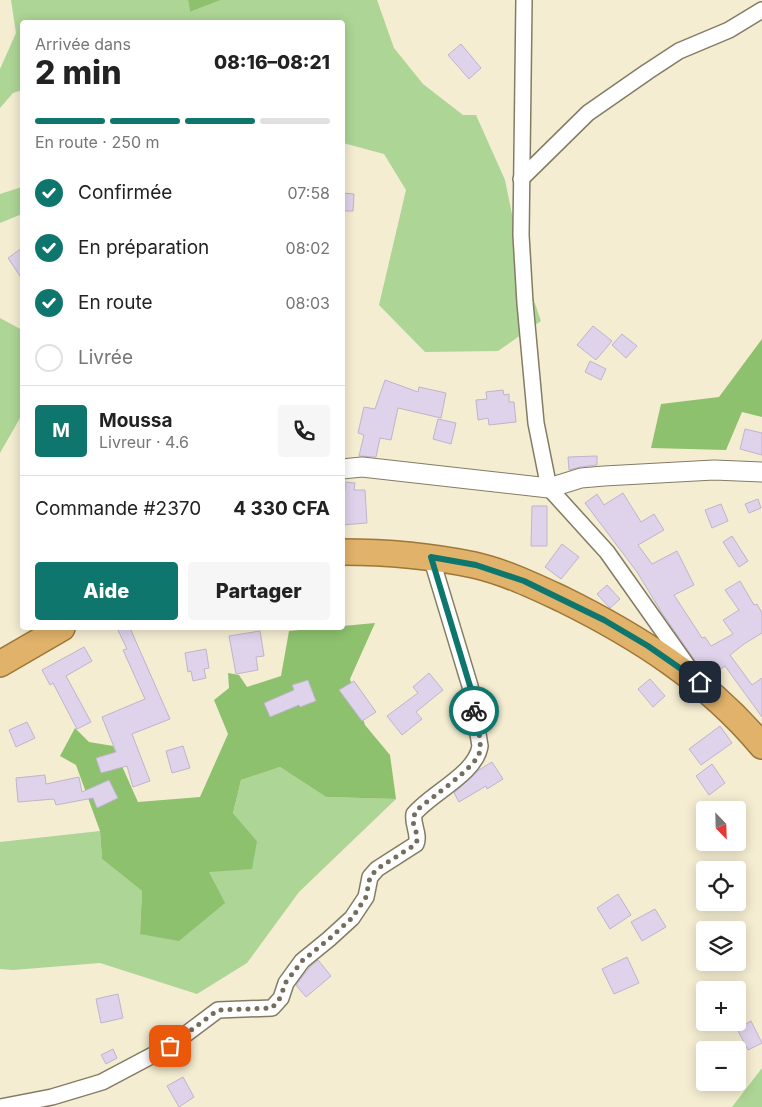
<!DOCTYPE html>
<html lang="fr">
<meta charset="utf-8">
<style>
body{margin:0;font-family:Inter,sans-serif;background:#f6f6f6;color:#222;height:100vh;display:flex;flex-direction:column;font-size:19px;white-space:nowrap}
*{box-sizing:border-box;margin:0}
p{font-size:16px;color:#767676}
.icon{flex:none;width:28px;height:28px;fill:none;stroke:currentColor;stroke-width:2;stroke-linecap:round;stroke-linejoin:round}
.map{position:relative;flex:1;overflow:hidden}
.sheet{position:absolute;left:20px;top:20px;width:325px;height:610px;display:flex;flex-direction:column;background:#fff;border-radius:5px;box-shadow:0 2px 12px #0003}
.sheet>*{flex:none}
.needle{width:32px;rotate:157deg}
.tools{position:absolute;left:696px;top:801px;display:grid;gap:10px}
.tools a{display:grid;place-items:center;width:50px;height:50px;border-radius:5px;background:#fff;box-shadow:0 2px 12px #0003;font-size:25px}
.pin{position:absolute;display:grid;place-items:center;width:42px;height:42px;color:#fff;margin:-21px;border-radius:10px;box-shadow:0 2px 8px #0006}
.courier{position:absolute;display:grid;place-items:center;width:50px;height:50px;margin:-25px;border:4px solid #0f766e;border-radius:50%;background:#fff;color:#222;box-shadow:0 1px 6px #0007}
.overview em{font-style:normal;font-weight:800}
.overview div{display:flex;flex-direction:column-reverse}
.overview{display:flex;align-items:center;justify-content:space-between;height:85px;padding:0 15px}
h1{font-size:32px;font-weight:800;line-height:38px}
.bar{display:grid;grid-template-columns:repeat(4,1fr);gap:8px 5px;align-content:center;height:60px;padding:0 15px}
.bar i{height:6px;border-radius:4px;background:#e0e0e0}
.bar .active{background:#0f766e}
.bar p{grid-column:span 4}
.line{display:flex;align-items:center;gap:12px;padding:0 15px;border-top:1px solid #e0e0e0}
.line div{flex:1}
.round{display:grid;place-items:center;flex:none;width:52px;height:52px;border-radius:5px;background:#f6f6f6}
ol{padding:0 15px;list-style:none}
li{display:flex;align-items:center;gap:15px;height:55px}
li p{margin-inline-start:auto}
li .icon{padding:5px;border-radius:50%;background:#0f766e;color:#fff;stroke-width:4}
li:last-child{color:#767676}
li i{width:28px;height:28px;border:2px solid #e0e0e0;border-radius:50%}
.primary-button{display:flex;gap:10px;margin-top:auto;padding:10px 15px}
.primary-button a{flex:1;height:58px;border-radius:5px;background:#0f766e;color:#fff;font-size:20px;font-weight:800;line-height:58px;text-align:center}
.primary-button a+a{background:#f6f6f6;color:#222}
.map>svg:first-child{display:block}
.green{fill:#add595}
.forest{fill:#8dc16d}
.building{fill:#dfd3eb;stroke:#bfb4cc}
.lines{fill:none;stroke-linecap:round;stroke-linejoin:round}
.minor-casing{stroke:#837c64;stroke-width:18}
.tertiary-casing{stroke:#837c64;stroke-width:21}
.trunk-casing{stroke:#9d7638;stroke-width:28}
.minor{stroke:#fff;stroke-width:15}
.tertiary{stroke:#fff;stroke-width:19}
.trunk{stroke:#e0b26a;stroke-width:25}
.done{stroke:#736e5e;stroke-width:5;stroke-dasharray:0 9}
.route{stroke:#0f766e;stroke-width:6}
</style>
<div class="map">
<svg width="762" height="1107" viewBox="0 0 762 1107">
<rect width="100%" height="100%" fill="#f4edd2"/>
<g class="green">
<polygon points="11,0 188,0 190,12 221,0 377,0 394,48 423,84 463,115 476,115 505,180 523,268 541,321 498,351 425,352 379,305 406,190 384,154 343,143 342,22 22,22 22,90 13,93 0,108 0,69 16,33"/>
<polygon points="22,187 22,214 0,223 0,194"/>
<polygon points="0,318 22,330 22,406 20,418 0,453"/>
<polygon points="280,767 326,797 396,799 299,892 247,963 197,994 100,963 13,970 0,969 0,842 100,831 102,859 142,891 140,934 209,872 257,841 233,813 241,780"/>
<polygon points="762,1068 762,1107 732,1107"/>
</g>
<g class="forest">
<polygon points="188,0 221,0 190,12"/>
<polygon points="762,339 762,417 742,412 726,450 651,448 661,404 719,397"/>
<polygon points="375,623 350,679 365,725 390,755 396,799 326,797 280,767 241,780 233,813 257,841 252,869 209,872 225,903 179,941 140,934 142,891 102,859 100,831 76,765 60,756 75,728 89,742 113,746 138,802 200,797 228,734 214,700 229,688 228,673 239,675 247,687 281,676 289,631"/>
</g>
<g class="building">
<polygon points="461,44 481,68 469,79 448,55"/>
<polygon points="342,193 354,194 353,211 342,211"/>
<polygon points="22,248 22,279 8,258"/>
<polygon points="593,326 612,341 596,360 577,345"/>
<polygon points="622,334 637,346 626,358 612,345"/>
<polygon points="590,361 606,369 601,380 585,372"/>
<polygon points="385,380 418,392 419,387 446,393 441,418 398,408 391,440 380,438 376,457 359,456 364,435 358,433 364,407 375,409"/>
<polygon points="503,390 504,395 509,394 509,402 514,402 516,422 489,425 488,418 478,420 476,400 487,399 486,392"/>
<polygon points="438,419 456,423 451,444 433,439"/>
<polygon points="745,429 762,433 762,455 740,449"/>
<polygon points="597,456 597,465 580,467 569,470 568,457"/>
<polygon points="345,482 355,483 354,490 365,490 367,523 342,525 342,491 345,491"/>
<polygon points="623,493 641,522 654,514 664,530 638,545 652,564 677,551 694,585 674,595 702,638 705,637 711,646 733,634 723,620 739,610 725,590 740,581 754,605 757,604 762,613 762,633 744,644 730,655 752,685 762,678 762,717 725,666 711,676 698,665 662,613 637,572 585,503 597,494 604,505"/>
<polygon points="758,499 761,508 749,513 745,504"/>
<polygon points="721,504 728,521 712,528 705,510"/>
<polygon points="532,506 547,506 547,546 531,546"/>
<polygon points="732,536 748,561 739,567 723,542"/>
<polygon points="562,544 579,557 561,579 545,567"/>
<polygon points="607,585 620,599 610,608 597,594"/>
<polygon points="117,628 130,628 170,719 132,734 150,781 133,787 127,766 101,773 96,758 116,752 102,717 145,699 123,650 127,649"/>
<polygon points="260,631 264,656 256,657 258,670 236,674 229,636"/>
<polygon points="84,647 92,661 66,676 91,722 77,729 53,683 50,685 42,670"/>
<polygon points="206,649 209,668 204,669 206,678 193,681 191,671 188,672 185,653"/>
<polygon points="429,673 443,690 416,712 422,719 402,735 387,716 418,693 413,687"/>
<polygon points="650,679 665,696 653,707 638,689"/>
<polygon points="308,680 316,701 300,707 299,705 270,717 264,703 294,690 292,685"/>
<polygon points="354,681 376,712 362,721 339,690"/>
<polygon points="27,722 35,738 16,747 9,730"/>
<polygon points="720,726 732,743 701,765 689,749"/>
<polygon points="183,746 190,768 172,773 166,751"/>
<polygon points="492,762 503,779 487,789 486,786 459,802 454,793 479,770"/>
<polygon points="712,764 725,783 709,795 696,776"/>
<polygon points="45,775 46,784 79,777 82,792 109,780 118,798 97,808 93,798 56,805 54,799 18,802 16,778"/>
<polygon points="618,894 631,915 610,929 597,908"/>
<polygon points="655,909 666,927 642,941 631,922"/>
<polygon points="627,957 639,983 614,994 602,969"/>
<polygon points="318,960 331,976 306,997 296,985 309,968"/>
<polygon points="118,994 123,1018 101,1023 96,999"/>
<polygon points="751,1021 762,1043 748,1050 737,1029"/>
<polygon points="113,1049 117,1058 106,1064 101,1055"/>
<polygon points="183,1077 194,1097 179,1107 167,1086"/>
</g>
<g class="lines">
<g class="minor-casing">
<g id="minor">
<polyline points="524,0 521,235 525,303 536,423 549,488 607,552 689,668"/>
<polyline points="521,179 588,113 647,72 679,51 729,30 762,10"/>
<path d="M1,1107l51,-10 50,-15 68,-36 48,-36 54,-2 9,-10 5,-15 16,-22 27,-22 23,-21 14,-21 4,-20 7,-8 39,-25c4,-10 -4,-19 -2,-30 17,-21 62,-40 66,-68l-10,-60 -39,-129"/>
</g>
</g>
<g class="tertiary-casing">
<polyline id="tertiary" points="342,469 362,467 549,488 581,478 604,476 714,470 762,472"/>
</g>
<g class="trunk-casing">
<g id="trunk">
<path d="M342,552c45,0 89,4 132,13 31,7 60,21 88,34 75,37 146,82 200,147"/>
<polyline points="0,664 62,628"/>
</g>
</g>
<use href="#minor" class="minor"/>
<use href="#tertiary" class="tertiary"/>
<use href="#trunk" class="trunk"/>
</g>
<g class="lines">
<path class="done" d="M170,1046l48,-36 54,-2 8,-10 6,-16 16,-21 27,-22 23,-21 14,-21 4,-20 7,-8 39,-25c5,-14 -10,-20 2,-35 13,-11 56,-41 61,-55 4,-13 -3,-31 -5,-43"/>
<polyline class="route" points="474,711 470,686 431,557 476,565 524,581 604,620 648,646 700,682"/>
</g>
</svg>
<div class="tools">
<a><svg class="needle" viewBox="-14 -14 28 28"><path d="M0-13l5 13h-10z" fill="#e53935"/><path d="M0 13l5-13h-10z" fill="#767676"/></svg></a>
<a><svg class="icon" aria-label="locate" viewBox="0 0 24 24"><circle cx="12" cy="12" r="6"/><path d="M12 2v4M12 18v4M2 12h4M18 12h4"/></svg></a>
<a><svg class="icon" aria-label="layers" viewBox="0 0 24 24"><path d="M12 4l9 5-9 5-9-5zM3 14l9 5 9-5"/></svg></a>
<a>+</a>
<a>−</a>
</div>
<div class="pin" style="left:170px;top:1046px;background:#ea580c"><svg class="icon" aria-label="bag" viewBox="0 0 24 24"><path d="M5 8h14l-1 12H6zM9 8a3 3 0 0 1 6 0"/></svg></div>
<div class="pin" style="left:700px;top:682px;background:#1f2937"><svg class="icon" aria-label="home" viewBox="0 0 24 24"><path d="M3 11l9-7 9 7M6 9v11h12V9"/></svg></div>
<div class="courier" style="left:474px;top:711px"><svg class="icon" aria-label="bike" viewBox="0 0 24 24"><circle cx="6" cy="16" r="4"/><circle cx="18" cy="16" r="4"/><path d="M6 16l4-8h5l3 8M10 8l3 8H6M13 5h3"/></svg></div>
<section class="sheet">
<div class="overview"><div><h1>2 min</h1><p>Arrivée dans</p></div><em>08:16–08:21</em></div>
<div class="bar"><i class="active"></i><i class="active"></i><i class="active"></i><i></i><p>En route · 250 m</p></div>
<ol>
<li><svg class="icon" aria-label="check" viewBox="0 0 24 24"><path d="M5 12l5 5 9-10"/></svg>Confirmée<p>07:58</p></li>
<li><svg class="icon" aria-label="check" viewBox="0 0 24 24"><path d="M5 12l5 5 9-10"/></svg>En préparation<p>08:02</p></li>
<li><svg class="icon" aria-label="check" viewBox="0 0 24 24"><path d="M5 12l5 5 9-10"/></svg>En route<p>08:03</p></li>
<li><i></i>Livrée</li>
</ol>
<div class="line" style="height:90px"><b class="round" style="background:#0f766e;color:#fff">M</b><div><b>Moussa</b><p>Livreur · 4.6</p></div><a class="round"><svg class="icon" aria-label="phone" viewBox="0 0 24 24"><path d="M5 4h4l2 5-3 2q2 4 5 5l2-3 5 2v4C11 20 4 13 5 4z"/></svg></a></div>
<div class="line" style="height:65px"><div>Commande #2370</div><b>4 330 CFA</b></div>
<div class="primary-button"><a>Aide</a><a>Partager</a></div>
</section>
</div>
